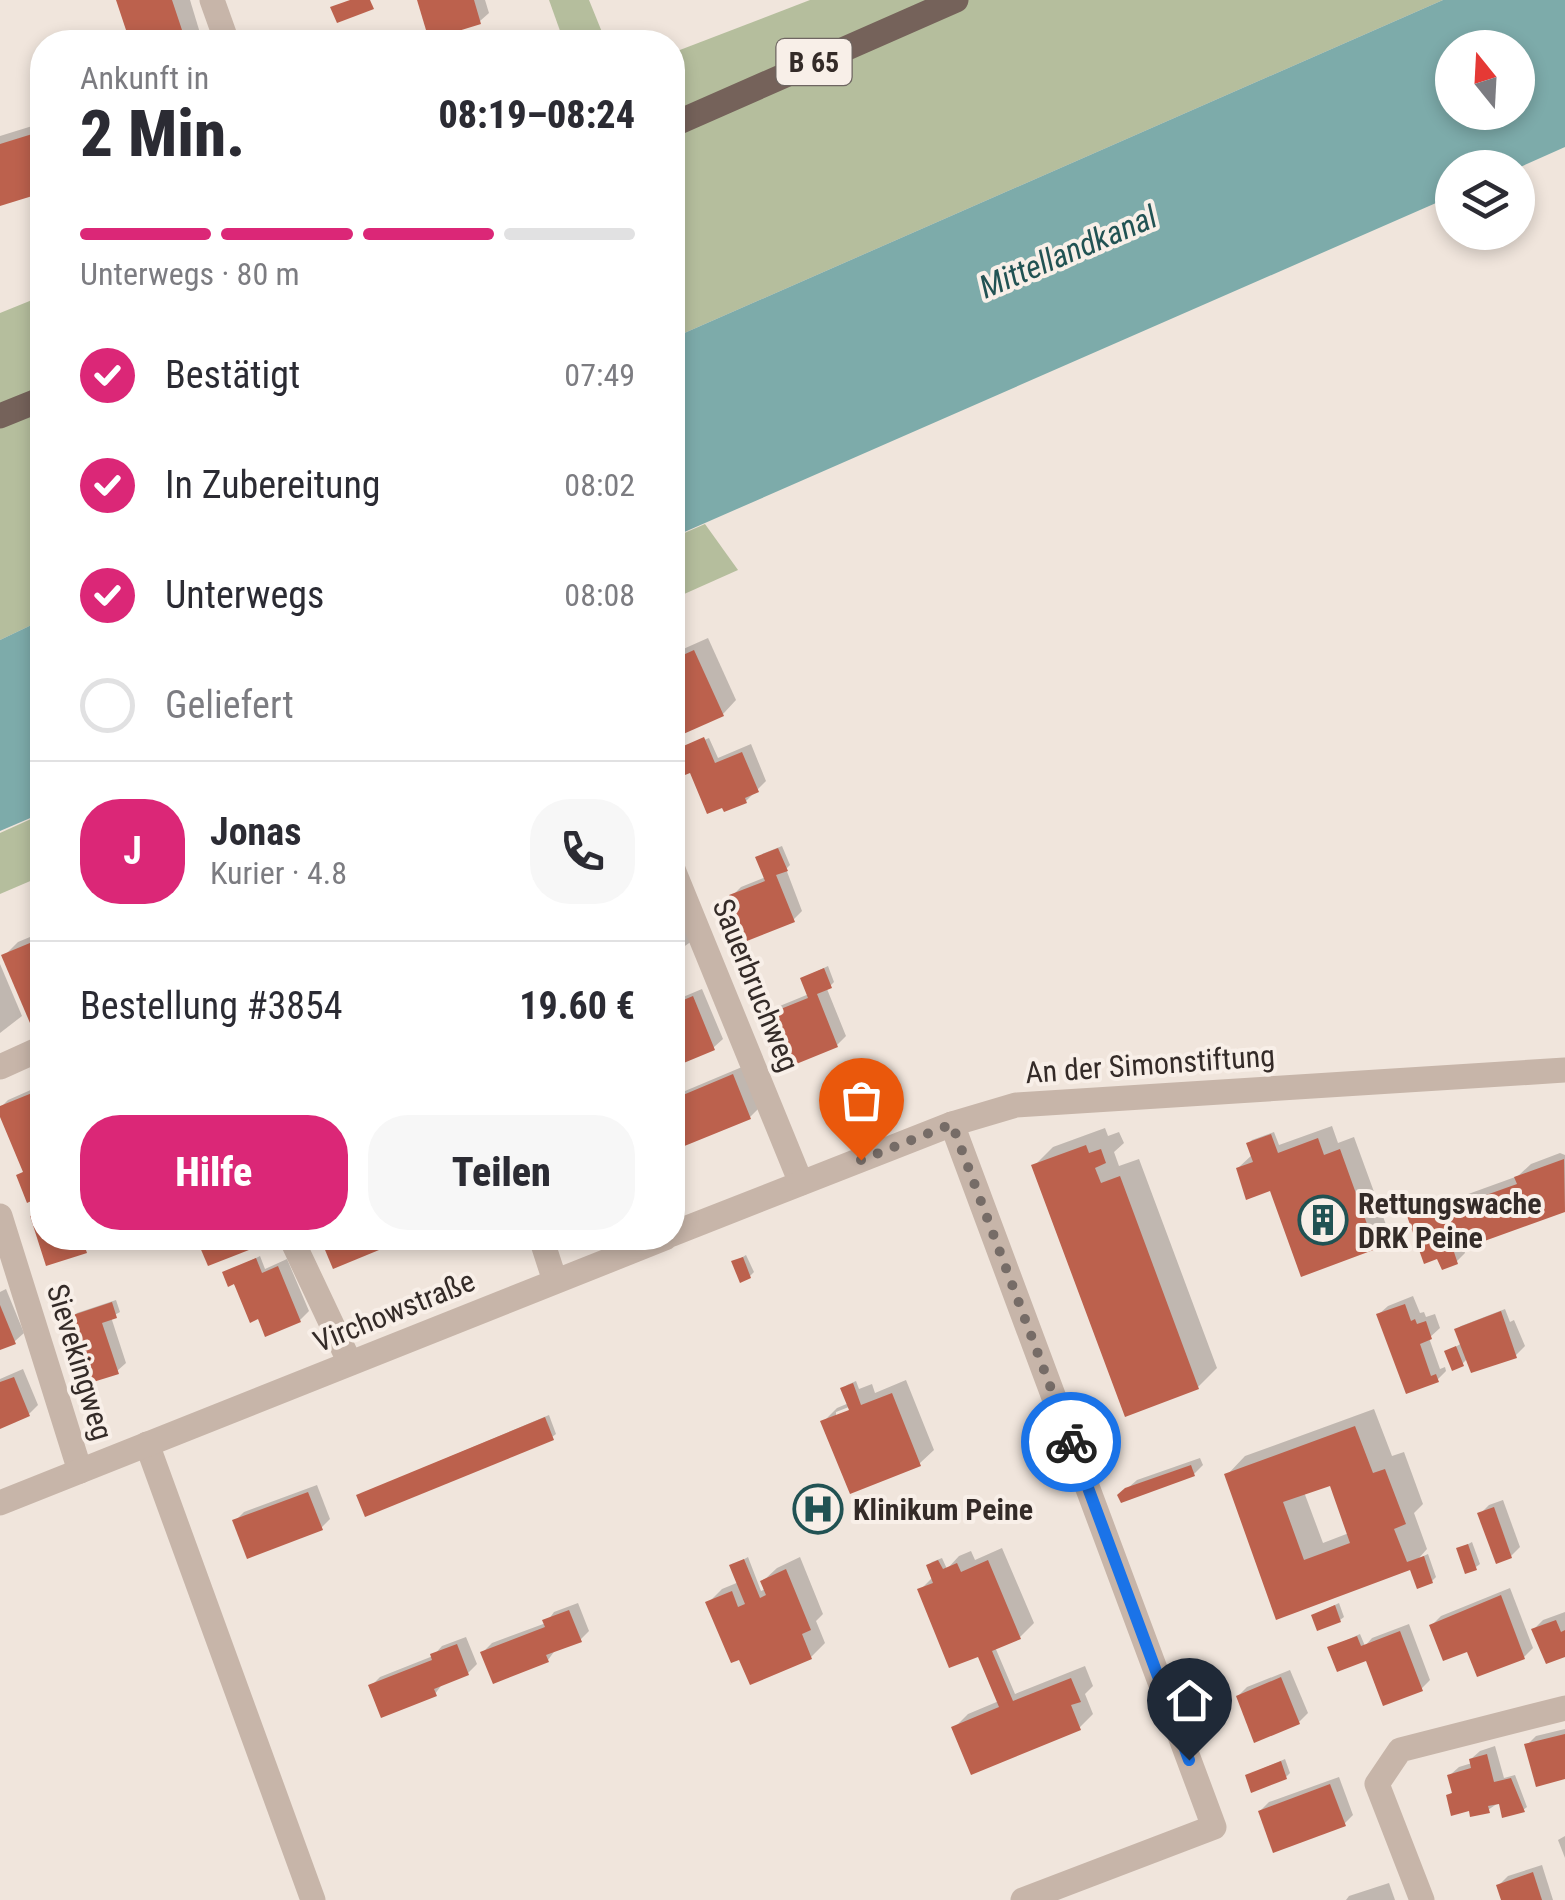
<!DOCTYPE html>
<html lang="de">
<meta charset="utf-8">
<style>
body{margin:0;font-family:"Roboto Condensed",sans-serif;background:#f7f7f7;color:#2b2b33;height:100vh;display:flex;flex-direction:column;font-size:38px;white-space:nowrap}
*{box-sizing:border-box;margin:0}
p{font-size:32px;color:#7c7c81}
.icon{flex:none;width:55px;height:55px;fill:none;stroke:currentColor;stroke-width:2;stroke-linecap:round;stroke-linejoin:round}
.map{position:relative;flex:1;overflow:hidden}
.sheet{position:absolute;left:30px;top:30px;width:655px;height:1220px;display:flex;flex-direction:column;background:#fff;border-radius:40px;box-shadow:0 5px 15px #0003}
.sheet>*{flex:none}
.needle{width:65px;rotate:342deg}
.fabs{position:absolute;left:1435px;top:30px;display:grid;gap:20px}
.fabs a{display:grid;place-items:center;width:100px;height:100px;border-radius:50%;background:#fff;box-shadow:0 5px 15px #0003;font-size:50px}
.pin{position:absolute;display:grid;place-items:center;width:85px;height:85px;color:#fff;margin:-102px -42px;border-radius:50% 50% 50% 0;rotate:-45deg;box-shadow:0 0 10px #0007}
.pin .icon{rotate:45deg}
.courier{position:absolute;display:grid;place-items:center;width:100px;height:100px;margin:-50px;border:8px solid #1a73e8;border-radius:50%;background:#fff;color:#222;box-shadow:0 2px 12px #0007}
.head em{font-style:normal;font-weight:800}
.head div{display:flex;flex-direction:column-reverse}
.head{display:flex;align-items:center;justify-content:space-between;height:170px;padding:0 50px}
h1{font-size:65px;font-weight:800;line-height:75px}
.bar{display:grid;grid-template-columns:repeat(4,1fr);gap:15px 10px;align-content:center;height:120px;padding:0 50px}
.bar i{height:12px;border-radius:8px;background:#e1e1e2}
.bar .selected{background:#db2777}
.bar p{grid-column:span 4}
.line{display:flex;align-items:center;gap:25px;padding:0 50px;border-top:2px solid #e1e1e2}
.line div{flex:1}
.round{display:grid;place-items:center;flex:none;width:105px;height:105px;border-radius:40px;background:#f7f7f7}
ol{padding:0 50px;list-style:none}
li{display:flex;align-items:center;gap:30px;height:110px}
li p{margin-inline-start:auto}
li .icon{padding:10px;border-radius:50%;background:#db2777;color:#fff;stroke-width:4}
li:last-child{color:#7c7c81}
li i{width:55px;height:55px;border:5px solid #e1e1e2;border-radius:50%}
.cta{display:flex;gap:20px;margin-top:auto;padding:20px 50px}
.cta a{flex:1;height:115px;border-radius:40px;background:#db2777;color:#fff;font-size:40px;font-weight:800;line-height:115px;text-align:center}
.cta a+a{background:#f7f7f7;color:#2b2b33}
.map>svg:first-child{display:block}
.green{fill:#b5be9d}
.water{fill:#7dabaa;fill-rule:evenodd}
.shadow{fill:#0003;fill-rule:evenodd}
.building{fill:#bc614d;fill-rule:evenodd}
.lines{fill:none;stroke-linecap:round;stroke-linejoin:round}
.street{stroke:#c7b5a9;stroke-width:25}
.primary{stroke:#75625a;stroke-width:25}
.done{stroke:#766c67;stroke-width:10;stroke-dasharray:0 18}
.route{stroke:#1a73e8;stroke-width:12}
.labels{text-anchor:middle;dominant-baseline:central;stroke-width:8;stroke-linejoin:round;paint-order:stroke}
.shield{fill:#f8efe8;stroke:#6f6662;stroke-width:2.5}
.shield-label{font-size:28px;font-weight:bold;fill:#342b28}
.street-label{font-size:30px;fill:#342b28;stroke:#f8efe8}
.poi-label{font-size:30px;font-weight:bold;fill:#342b28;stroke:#f8efe8;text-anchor:start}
.water-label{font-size:32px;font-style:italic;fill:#215253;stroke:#f8efe8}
</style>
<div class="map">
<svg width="1565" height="1900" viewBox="0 0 1565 1900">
<rect width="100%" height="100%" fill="#f0e5dc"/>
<g class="green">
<polygon points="549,0 589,0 606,42 564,42"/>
<polygon points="810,0 1443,0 673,338 672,53"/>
<polygon points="42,296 42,620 0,640 0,313"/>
<polygon points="705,524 738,570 673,599 673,538"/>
<polygon points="42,814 42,876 0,894 0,833"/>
</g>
<g class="water">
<path d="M1443,0h122v147l-47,21h-66v28l-779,341v-199zM1452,48h66v64h-66z"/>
<polygon points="42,620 42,813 0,831 0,640"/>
</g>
<g class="shadow">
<polygon points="119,0 190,0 200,33 190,42 133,42"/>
<polygon points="419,0 485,0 489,13 480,21"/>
<polygon points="42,123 42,190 0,203 0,136"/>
<polygon points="708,638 736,700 723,714 672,737 672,654"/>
<polygon points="709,738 718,758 751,744 766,781 746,801 693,774 673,753"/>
<polygon points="782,846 790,865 786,869 802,911 793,920 732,896 741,887 766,877 762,854"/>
<polygon points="672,901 692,941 672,955"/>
<polygon points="42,932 42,1015 31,1020 4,956 18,942"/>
<polygon points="0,964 22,1016 0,1033"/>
<polygon points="828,966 834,982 827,989 846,1036 837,1045 761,1019 770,1010 809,994 803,978"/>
<polygon points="677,980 683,997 702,989 723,1039 714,1047 675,1063 672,982"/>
<polygon points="742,1067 759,1108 750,1117 672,1095 672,1079 679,1076 685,1091"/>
<polygon points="42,1085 42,1194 28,1199 19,1176 25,1170 0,1108 8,1100"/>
<polygon points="1332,1126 1338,1143 1354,1137 1389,1233 1375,1247 1238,1168 1253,1154 1249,1143 1252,1140 1274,1132 1279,1145"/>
<polygon points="1105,1128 1108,1136 1119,1132 1124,1143 1114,1152 1119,1166 1139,1159 1217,1368 1198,1387 1034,1166 1053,1147"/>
<polygon points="1560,1153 1565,1155 1565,1209 1463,1246 1465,1253 1456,1262 1439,1255 1410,1216 1418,1208 1450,1196 1453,1205 1460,1197 1518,1176 1531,1164"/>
<polygon points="42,1208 42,1238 93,1238 94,1242 85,1251 48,1263 33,1217"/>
<polygon points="323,1238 386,1238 387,1239 378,1248 334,1266"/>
<polygon points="746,1255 754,1272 750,1276 734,1262"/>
<polygon points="260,1256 265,1269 287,1259 309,1311 300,1320 259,1316 225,1273"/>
<polygon points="6,1289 24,1333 15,1341 0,1348 0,1292"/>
<polygon points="1413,1296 1420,1313 1424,1312 1426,1317 1435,1314 1440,1328 1429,1338 1440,1369 1445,1367 1446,1371 1437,1380 1407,1391 1379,1314 1388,1306"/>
<polygon points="116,1300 120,1312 111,1317 126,1363 117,1371 64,1337 76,1327 73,1317 77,1313"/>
<polygon points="1505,1309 1510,1322 1514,1320 1525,1346 1516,1355 1468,1358 1462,1364 1447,1352 1462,1343 1457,1329 1461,1326"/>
<polygon points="23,1369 38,1405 29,1414 0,1426 0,1379"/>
<path d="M906,1380l28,70 -14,13 -69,28 -28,-69 14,-14 12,-5 -6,-14 4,-4 9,-4 3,8 13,-5 3,9zM859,1403l2,4 -25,10v-5z"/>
<path d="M1374,1409l18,47 12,-4 19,52 -9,9 13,36 -8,9 9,-4 8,23 -4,4 -21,-16 -134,52 -50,-142 18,-19zM1331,1483l18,50 -26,10 -19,-51z"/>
<polygon points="549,1415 556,1434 552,1437 359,1495"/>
<polygon points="1200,1458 1203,1465 1194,1474 1120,1495 1137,1480"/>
<polygon points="317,1485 330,1519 321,1528 235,1521 244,1512"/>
<polygon points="1503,1500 1520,1547 1511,1556 1480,1514 1489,1505"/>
<polygon points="1472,1542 1480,1564 1476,1567 1459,1549"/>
<polygon points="1002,1548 1034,1623 1020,1637 995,1647 1015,1694 1085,1666 1093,1686 1085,1694 1093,1714 1079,1728 954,1728 968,1714 999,1701 981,1658 920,1590 933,1577 929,1565 932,1562 942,1558 947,1569 959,1556 971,1551 975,1560"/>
<polygon points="748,1557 761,1591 766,1589 763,1581 777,1568 800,1557 823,1614 816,1621 825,1643 811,1657 708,1603 722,1589 739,1582 732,1566"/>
<polygon points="1510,1588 1533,1648 1524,1657 1469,1649 1432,1625 1441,1616"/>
<polygon points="578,1603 589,1631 580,1640 556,1649 548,1660 483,1652 492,1643 546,1623 554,1612"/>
<polygon points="1339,1603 1344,1617 1340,1620 1314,1615"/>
<polygon points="1565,1612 1565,1655 1534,1629 1543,1620"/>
<polygon points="1409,1624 1430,1680 1421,1689 1367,1658 1330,1648 1360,1634 1365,1646 1372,1638"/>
<polygon points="466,1637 477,1664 468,1673 443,1683 435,1694 371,1686 380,1677 433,1656 442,1646"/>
<polygon points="1290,1670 1308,1713 1299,1722 1238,1696 1247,1687"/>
<polygon points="1565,1729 1565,1777 1527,1745 1536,1736"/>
<polygon points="1495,1746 1504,1778 1515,1775 1527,1807 1523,1810 1501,1801 1488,1810 1471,1808 1448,1796 1454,1791 1450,1775 1459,1767 1472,1763 1471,1759 1480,1751"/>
<polygon points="1285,1759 1290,1773 1286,1777 1248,1775"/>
<polygon points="1339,1777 1353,1815 1344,1824 1260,1811 1269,1802"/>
<polygon points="1565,1836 1565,1858 1558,1840"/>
<polygon points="1542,1865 1553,1900 1503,1900 1499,1885 1508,1876"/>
<polygon points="1389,1883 1395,1900 1346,1900 1349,1896"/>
</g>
<g class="building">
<polygon points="116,0 172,0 186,42 130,42"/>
<polygon points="350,0 370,0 374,9 337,23 330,7"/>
<polygon points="417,0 474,0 481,24 429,40"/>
<polygon points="42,131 42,193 0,206 0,144"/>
<polygon points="694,650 724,716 672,739 672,660"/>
<polygon points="704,737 715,763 742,752 759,792 745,798 747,803 724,812 722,808 707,814 690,773 680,777 672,760 672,751"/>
<polygon points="778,848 788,871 776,875 795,922 747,941 729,895 765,881 755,857"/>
<polygon points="42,938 42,1018 30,1023 1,955"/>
<polygon points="824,968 832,988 817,994 838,1047 779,1071 758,1018 808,998 800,978"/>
<polygon points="673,982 681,1001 693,996 715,1050 674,1067"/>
<polygon points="733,1074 751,1119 682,1147 672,1125 672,1079 675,1078 683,1095"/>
<polygon points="42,1089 42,1196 27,1203 16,1175 23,1172 0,1117 0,1106"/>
<polygon points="1271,1134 1278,1153 1318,1138 1324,1155 1340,1149 1376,1249 1301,1277 1270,1191 1246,1200 1236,1168 1253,1162 1246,1143"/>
<polygon points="1086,1145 1089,1153 1101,1149 1106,1163 1095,1168 1101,1183 1120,1176 1199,1389 1125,1417 1031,1165"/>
<polygon points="1564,1159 1565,1212 1454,1252 1458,1264 1442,1270 1437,1259 1424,1264 1407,1216 1441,1204 1444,1210 1517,1184 1514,1177"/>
<polygon points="42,1212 42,1238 82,1238 87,1253 46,1266 30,1216"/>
<polygon points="196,1238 261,1238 264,1244 208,1266"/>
<polygon points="320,1238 374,1238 379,1250 333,1269"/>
<polygon points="743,1257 751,1278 740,1283 731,1261"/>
<polygon points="256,1258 262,1273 278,1266 301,1322 265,1337 258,1319 250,1323 234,1284 228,1287 222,1272"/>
<polygon points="112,1302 117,1318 102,1323 119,1374 77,1387 61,1336 75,1331 70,1316"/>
<polygon points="1405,1304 1411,1321 1415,1319 1417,1324 1426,1321 1432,1339 1420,1344 1431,1376 1436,1374 1439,1382 1406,1394 1376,1314"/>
<polygon points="0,1305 16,1344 0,1350"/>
<polygon points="1501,1311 1517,1358 1471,1373 1454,1329"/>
<polygon points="1456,1346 1464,1366 1452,1371 1444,1351"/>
<polygon points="14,1377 30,1416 0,1429 0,1382"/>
<polygon points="853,1383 861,1405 892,1393 921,1466 850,1494 820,1421 849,1410 840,1388"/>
<polygon points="545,1417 554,1440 365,1517 356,1495"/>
<path d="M1355,1426l18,47 12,-4 21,55 -12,5 13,33 17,-6 9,27 -16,6 -7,-19 -134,50 -52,-146zM1330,1486l20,57 -46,17 -21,-58z"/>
<polygon points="1191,1465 1195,1476 1121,1503 1117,1495 1125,1488"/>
<polygon points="308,1492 323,1530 247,1559 232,1520"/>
<polygon points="1494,1507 1512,1558 1496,1564 1477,1513"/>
<polygon points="1468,1544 1477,1570 1465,1574 1456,1548"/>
<polygon points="744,1559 760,1598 766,1595 760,1581 786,1569 811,1630 802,1634 812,1659 750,1685 739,1660 731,1663 705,1602 732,1591 738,1607 745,1604 729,1565"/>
<polygon points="938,1560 943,1569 957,1563 961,1572 988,1560 1021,1639 992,1651 1013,1701 1071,1678 1081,1702 1071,1705 1081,1730 971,1775 951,1727 999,1707 978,1657 949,1668 917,1589 933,1583 926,1565"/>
<polygon points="1501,1595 1525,1659 1477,1677 1467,1652 1443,1661 1429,1625"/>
<polygon points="1335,1605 1341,1622 1317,1631 1311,1615"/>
<polygon points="569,1610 582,1642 546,1655 549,1662 493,1684 480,1652 545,1627 542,1620"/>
<polygon points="1556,1620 1561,1632 1565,1630 1565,1657 1546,1664 1531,1629"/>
<polygon points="1400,1631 1423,1691 1383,1706 1366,1661 1337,1672 1327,1647 1357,1636 1361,1646"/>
<polygon points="457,1644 469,1675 434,1689 437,1696 381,1718 368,1685 432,1660 430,1654"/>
<polygon points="1281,1677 1300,1724 1254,1743 1236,1696"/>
<polygon points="1565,1734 1565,1779 1536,1787 1524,1744"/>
<polygon points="1487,1754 1494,1782 1511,1778 1525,1812 1502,1818 1499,1804 1488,1806 1490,1813 1470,1817 1469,1811 1451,1816 1446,1795 1452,1793 1447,1775 1471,1768 1469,1759"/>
<polygon points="1281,1761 1287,1779 1251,1793 1245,1775"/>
<polygon points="1330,1784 1346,1826 1273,1853 1258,1811"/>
<polygon points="1533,1872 1542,1900 1501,1900 1496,1885"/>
</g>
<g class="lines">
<g class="street">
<polyline points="212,0 227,42"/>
<polyline points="672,867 801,1183"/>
<polyline points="0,1067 42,1048"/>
<polyline points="952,1124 1214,1827 1023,1900"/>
<polyline points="0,1216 80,1471"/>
<polyline points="672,1234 952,1124 1016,1105 1565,1070"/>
<polyline points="291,1238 350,1363"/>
<polyline points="541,1238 555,1281"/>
<polyline points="147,1444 313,1900"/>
<polyline points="0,1503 665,1238"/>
<polyline points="1422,1900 1377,1784 1400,1750 1565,1708"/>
</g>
<g class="primary">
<polyline points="672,125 956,0"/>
<polyline points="0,416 42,399"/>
</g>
</g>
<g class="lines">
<polyline class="done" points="861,1160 952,1124 1071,1442"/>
<polyline class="route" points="1071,1442 1189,1760"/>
</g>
<defs>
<g id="building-ring" transform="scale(2.5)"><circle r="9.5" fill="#f8efe8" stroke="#215253" stroke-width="1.5"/><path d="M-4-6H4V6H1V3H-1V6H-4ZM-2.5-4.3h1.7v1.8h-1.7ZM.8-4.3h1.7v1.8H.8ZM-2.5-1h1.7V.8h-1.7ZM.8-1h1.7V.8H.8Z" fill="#215253"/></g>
<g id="hospital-ring" transform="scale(2.5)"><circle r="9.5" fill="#f8efe8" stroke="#215253" stroke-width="1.5"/><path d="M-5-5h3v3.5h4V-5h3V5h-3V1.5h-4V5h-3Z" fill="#215253"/></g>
</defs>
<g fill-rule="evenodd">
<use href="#building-ring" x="1323" y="1220"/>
<use href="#hospital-ring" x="818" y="1509"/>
</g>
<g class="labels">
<rect class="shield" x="776.5" y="39" width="75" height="46" rx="8"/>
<g class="shield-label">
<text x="814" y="62">B 65</text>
</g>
<g class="street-label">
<text transform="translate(756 985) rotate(68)">Sauerbruchweg</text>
<text transform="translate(1150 1064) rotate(-4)">An der Simonstiftung</text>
<text transform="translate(394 1311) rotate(-22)">Virchowstraße</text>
<text transform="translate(80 1362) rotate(73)">Sievekingweg</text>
</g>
<g class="poi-label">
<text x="1358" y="1203">Rettungswache<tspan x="1358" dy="34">DRK Peine</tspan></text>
<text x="853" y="1509">Klinikum Peine</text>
</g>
<g class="water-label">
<text transform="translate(1068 252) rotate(-23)">Mittellandkanal</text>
</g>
</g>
</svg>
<div class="fabs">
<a><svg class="needle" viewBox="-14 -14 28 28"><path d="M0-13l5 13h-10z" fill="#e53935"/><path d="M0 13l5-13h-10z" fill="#7c7c81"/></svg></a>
<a><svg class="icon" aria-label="layers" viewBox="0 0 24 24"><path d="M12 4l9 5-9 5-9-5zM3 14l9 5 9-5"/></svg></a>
</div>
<div class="pin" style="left:861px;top:1160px;background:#ea580c"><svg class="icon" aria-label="bag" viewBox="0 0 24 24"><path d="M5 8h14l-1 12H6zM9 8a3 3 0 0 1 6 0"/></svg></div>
<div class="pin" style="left:1189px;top:1760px;background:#1f2937"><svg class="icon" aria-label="home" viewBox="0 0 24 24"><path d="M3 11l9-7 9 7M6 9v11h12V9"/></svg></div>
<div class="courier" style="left:1071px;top:1442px"><svg class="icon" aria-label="bike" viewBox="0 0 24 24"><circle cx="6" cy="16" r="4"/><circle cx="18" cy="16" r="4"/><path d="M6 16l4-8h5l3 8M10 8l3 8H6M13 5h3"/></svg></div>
<section class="sheet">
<div class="head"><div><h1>2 Min.</h1><p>Ankunft in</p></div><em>08:19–08:24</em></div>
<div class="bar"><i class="selected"></i><i class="selected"></i><i class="selected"></i><i></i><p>Unterwegs · 80 m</p></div>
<ol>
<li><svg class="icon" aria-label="check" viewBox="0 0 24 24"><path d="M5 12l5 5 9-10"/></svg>Bestätigt<p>07:49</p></li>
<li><svg class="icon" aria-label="check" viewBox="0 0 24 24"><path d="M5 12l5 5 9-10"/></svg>In Zubereitung<p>08:02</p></li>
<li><svg class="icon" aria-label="check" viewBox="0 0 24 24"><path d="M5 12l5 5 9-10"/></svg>Unterwegs<p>08:08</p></li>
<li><i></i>Geliefert</li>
</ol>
<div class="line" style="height:180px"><b class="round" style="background:#db2777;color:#fff">J</b><div><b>Jonas</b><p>Kurier · 4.8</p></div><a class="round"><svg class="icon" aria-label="phone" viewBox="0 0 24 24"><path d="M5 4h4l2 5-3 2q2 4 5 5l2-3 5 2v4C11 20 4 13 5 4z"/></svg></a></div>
<div class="line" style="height:130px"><div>Bestellung #3854</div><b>19.60 €</b></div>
<div class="cta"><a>Hilfe</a><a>Teilen</a></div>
</section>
</div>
